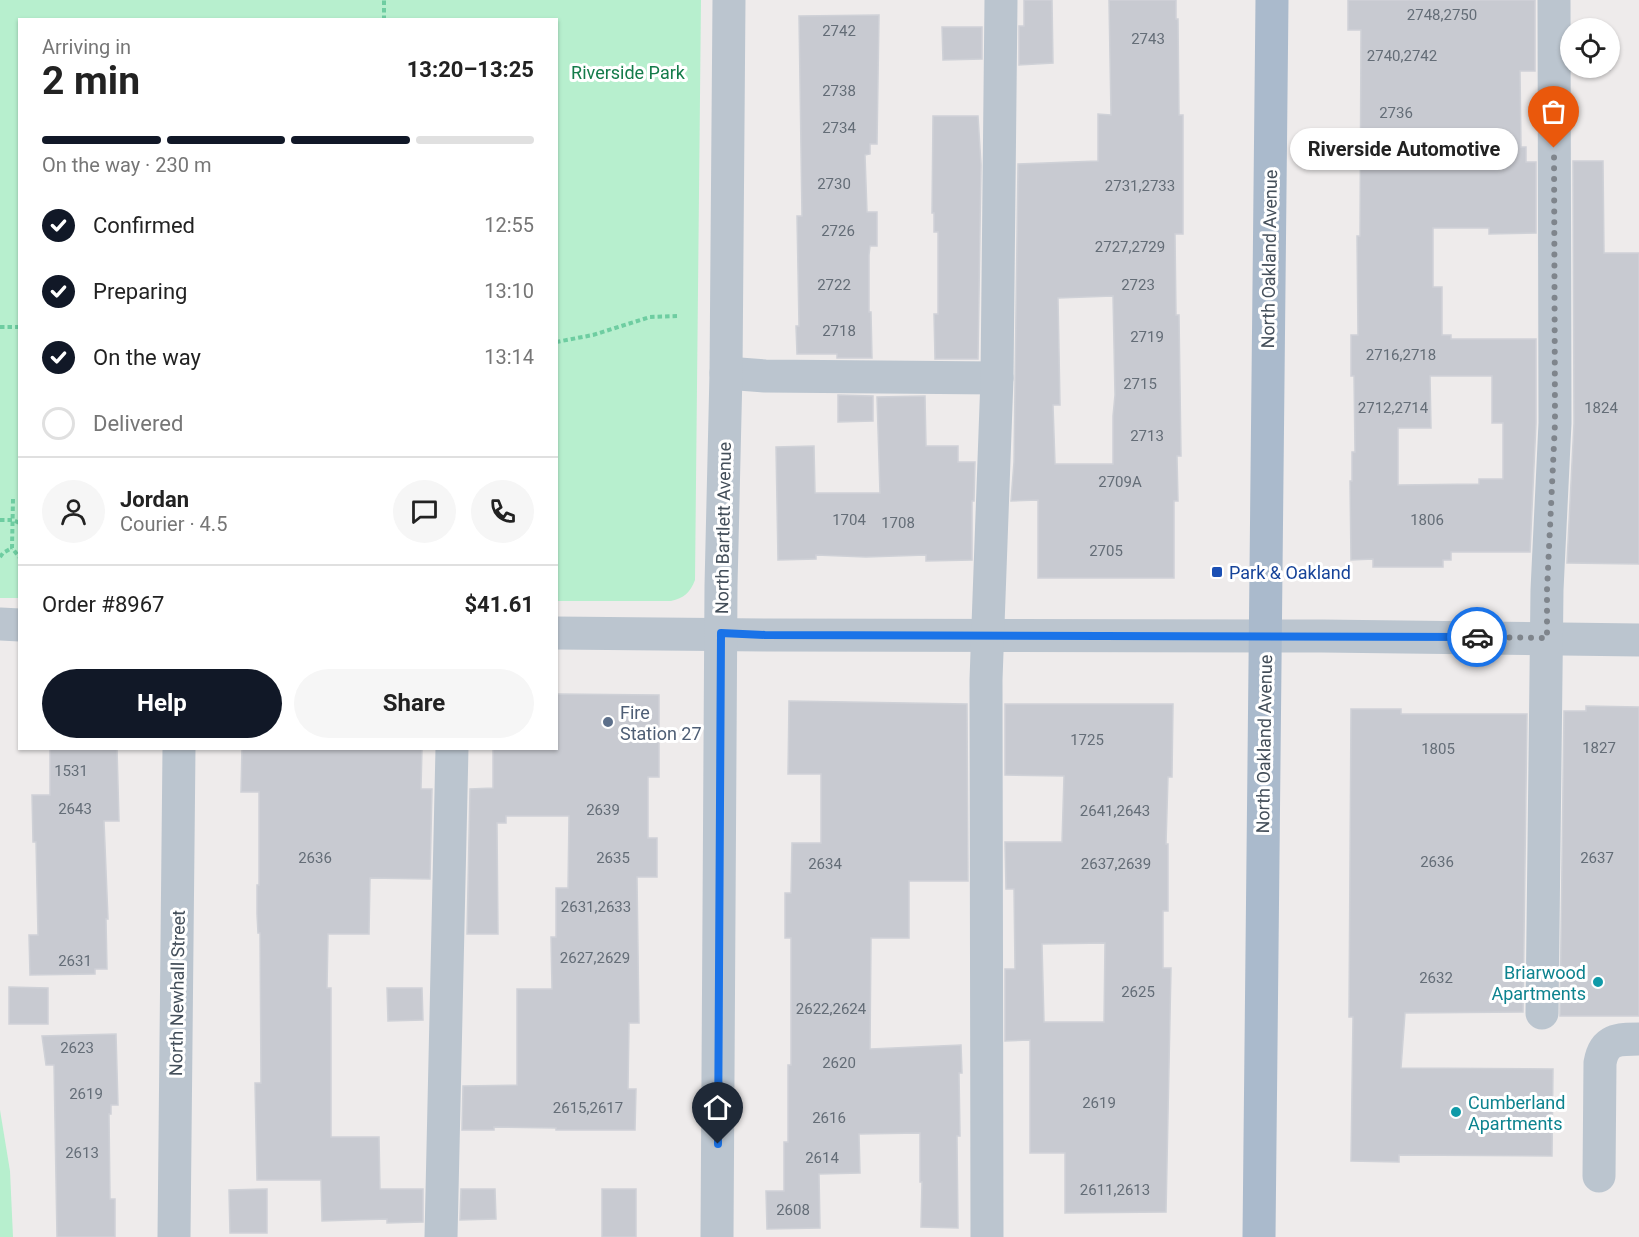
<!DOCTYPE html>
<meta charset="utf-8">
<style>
body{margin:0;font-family:Roboto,sans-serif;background:#f6f6f6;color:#222;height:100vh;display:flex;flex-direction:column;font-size:22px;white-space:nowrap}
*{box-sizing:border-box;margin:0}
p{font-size:20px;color:#767676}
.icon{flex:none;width:33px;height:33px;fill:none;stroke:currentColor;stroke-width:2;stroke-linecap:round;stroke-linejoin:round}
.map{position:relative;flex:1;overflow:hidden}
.details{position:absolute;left:18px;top:18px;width:540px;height:732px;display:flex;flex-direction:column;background:#fff;border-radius:0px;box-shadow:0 2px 4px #0004}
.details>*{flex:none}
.buttons{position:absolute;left:1560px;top:18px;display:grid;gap:12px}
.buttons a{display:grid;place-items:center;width:60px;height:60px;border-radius:50%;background:#fff;box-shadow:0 2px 4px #0004;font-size:30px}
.pin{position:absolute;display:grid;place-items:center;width:51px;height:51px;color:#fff;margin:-62px -26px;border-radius:50% 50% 50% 0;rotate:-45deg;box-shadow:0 0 6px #0007}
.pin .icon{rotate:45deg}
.courier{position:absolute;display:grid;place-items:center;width:60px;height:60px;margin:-30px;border:4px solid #1a73e8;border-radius:50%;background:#fff;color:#222;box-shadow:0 2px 8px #0007}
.bubble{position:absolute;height:42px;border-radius:21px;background:#fff;box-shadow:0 2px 4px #0004;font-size:20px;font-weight:700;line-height:42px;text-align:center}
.headline em{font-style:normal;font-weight:700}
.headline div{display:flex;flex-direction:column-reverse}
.headline{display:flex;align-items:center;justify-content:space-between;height:102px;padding:0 24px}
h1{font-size:39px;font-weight:700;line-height:45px}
.bar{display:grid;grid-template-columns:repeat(4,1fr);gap:9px 6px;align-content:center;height:72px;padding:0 24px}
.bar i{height:8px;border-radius:4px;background:#e0e0e0}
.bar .active{background:#111827}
.bar p{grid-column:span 4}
.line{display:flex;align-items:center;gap:15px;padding:0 24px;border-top:2px solid #e0e0e0}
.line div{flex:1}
.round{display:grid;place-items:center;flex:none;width:63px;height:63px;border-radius:32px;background:#f6f6f6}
ol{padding:0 24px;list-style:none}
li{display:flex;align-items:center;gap:18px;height:66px}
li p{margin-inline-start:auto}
li .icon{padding:6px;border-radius:50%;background:#111827;color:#fff;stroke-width:4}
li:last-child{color:#767676}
li i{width:33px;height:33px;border:3px solid #e0e0e0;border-radius:50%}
.primary-button{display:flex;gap:12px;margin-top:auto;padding:12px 24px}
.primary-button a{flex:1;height:69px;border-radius:36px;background:#111827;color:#fff;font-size:24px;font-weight:700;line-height:69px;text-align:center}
.primary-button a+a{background:#f6f6f6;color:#222}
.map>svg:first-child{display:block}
.green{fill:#b7efce}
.building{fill:#c8cad1;stroke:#cfd1d7;stroke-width:1.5;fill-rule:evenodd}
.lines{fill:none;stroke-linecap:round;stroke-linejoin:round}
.path{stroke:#6ecda1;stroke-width:4;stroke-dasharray:4.5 3;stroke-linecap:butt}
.minor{stroke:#bbc5cf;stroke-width:33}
.major{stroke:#aabacc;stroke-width:33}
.done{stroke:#7f858c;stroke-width:6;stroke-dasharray:0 10.8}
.route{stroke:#1a73e8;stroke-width:8}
.transit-dot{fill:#1a4fb4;stroke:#fff;stroke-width:2}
.service-dot{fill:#5c6f8a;stroke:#fff;stroke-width:2}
.culture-dot{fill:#0f9aa8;stroke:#fff;stroke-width:2}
.labels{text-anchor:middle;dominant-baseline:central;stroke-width:6;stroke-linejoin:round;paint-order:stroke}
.number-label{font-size:15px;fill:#646d77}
.park-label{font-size:18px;fill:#147b4a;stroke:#fff}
.street-label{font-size:18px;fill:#434e59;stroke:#fff}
.transit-label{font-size:18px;fill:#164399;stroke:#fff;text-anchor:start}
.service-label{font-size:18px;fill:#4e5e75;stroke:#fff;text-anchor:start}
.culture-label{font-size:18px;fill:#0d838f;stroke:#fff;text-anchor:end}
</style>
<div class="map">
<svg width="1639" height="1237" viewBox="0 0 1639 1237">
<rect width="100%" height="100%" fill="#eeebeb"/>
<g class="green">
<path d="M0,0h701l-6,580c-5,13 -11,18 -24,21h-114l-1,-581h-536v578h-20z"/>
<polygon points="0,1110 10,1171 13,1237 0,1237"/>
</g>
<g class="building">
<polygon points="1024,0 1052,0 1053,63 1019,65 1019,26 1024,26"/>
<path d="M1109,0h67v19h2l1,96h4v119h-8l1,81h3l2,141h-4l1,45h-4v77h-136v-78l-27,1 3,-39 4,-298 80,-3v-47l13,1zM1113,296l2,99 -2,21v48h-58l-2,-59h7l-2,-107z"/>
<path d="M1348,0h187v71h-15l1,76h5v15h10v71l-47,1v-6h-56v59h9v48h9v4h85v84l-6,129h-79v8h-8v7h-70v-8l-22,1 -1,-79h2v-29h3l-1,-76h-3v-41h7l-1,-99h3l1,-206h-13zM1430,376h62v47h11v56h-24v5l-81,1v-57h33z"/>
<polygon points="879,15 877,144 870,144 870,154 865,155 867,212 877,212 877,246 870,246 869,255 869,312 871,312 872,358 837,358 837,354 797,354 796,326 799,326 797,216 802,216 799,16"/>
<polygon points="942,27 982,27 982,59 943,60"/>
<polygon points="1610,51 1610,70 1573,70 1573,68 1610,68"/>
<polygon points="933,116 978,116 981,165 978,359 935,359 934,314 938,314 938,232 934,232 934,213 932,213"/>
<polygon points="1573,161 1603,161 1604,253 1639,253 1639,564 1567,563 1574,423"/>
<polygon points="838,395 873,396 873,421 838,422"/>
<polygon points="925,396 926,446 958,446 958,462 975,462 974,501 972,501 972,560 926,561 926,555 866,557 816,555 816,559 778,560 776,447 814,446 815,493 880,493 877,397"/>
<polygon points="556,694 659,695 659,777 648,777 648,838 657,838 657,877 637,877 639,1023 629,1023 628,1089 636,1089 635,1130 556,1130 556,1128 494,1127 494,1130 462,1130 463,1086 517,1085 517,989 552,989 551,937 556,937 556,888 568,888 569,816 506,816 506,823 497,823 498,934 467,934 470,789 493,788 493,748 556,748"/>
<polygon points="789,701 967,704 968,881 909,881 909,938 871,938 870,1049 961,1045 962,1073 959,1073 960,1136 957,1136 958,1228 921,1227 922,1182 920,1182 920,1133 859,1134 860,1173 819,1174 820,1228 767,1229 766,1191 784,1191 784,1142 788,1142 788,1065 791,1065 791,938 785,938 785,893 791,893 792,843 821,843 821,774 788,774"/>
<path d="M1005,704h168l-1,73h-4l-2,67h2v67h-5v57h8l-5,244 -101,1v-60h-35v-113l-25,1v-72h10l-1,-80h-8l-1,-47h57l2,-66 -59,-1zM1105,943l-1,79h-60l-2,-78z"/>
<polygon points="1586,706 1639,707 1639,1016 1560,1016 1564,711 1586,711"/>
<polygon points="1351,709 1401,709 1401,714 1527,714 1523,1012 1405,1013 1401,1068 1553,1069 1552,1156 1399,1155 1399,1162 1351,1161 1353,1017 1349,1017"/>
<polygon points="50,748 117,748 119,821 104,821 108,919 106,919 107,969 95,969 95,974 30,975 29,935 38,935 36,842 33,842 32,795 50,795"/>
<polygon points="242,748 422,748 421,789 432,789 430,879 370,878 369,934 328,934 327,988 331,988 331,1137 379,1137 380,1189 423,1189 423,1222 387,1223 387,1219 322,1221 321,1180 257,1180 255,1083 261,1083 260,933 258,933 257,914 257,885 259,885 259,792 241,792"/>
<polygon points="9,987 48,988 48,1024 9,1024"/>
<polygon points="387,988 422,988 423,1020 388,1021"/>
<polygon points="116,1034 118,1105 111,1105 111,1114 109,1114 110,1199 115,1199 115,1237 57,1237 54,1065 46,1065 42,1036"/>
<polygon points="267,1189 267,1233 230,1233 229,1190"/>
<polygon points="461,1189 495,1189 496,1219 460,1220"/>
<rect x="602" y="1189" width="34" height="48"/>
</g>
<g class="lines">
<g class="path">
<polyline points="384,20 384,0"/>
<polyline points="0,327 20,327"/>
<polyline points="556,342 593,335 650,317 677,316"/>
<polyline points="13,499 12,548 20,558"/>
<polyline points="0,520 13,520 20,523"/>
<polyline points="0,557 3,553 12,548"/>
</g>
<g class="minor">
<polyline points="726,373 765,376 997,378"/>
<polyline points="0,624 20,625"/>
<polyline points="556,633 765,635 1322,636 1639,640"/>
<polyline points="1542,1013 1547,590 1555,423 1554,0"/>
<path d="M1599,1176l1,-113c4,-24 18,-24 39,-24"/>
<polyline points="174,1237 179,748"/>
<polyline points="441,1237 452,748"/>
<polyline points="717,1237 721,586 726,373 729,0"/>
<polyline points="987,1237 986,680 997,378 1001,0"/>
</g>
<polyline class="major" points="1259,1237 1272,0"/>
</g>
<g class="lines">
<polyline class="done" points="1477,637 1547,638 1547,590 1555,423 1554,148"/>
<polyline class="route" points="718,1144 721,633 765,635 1477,637"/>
</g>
<rect class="transit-dot" x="1211" y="566" width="12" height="12" rx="3"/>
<circle class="service-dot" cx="608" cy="722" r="6"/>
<g class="culture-dot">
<circle cx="1598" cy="982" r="6"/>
<circle cx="1456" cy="1112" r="6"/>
</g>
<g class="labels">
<g class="number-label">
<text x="1442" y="15">2748,2750</text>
<text x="839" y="31">2742</text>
<text x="1148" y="39">2743</text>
<text x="1402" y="56">2740,2742</text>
<text x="839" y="91">2738</text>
<text x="1396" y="113">2736</text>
<text x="839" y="128">2734</text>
<text x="834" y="184">2730</text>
<text x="1140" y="186">2731,2733</text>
<text x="838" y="231">2726</text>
<text x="1130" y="247">2727,2729</text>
<text x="834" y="285">2722</text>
<text x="1138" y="285">2723</text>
<text x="839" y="331">2718</text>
<text x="1147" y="337">2719</text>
<text x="1401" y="355">2716,2718</text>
<text x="1140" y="384">2715</text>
<text x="1393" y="408">2712,2714</text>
<text x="1601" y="408">1824</text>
<text x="1147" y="436">2713</text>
<text x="1120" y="482">2709A</text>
<text x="849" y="520">1704</text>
<text x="1427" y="520">1806</text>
<text x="898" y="523">1708</text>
<text x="1106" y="551">2705</text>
<text x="1087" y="740">1725</text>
<text x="1599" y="748">1827</text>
<text x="1438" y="749">1805</text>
<text x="71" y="771">1531</text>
<text x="75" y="809">2643</text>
<text x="603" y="810">2639</text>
<text x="1115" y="811">2641,2643</text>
<text x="315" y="858">2636</text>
<text x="613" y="858">2635</text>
<text x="1597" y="858">2637</text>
<text x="1437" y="862">2636</text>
<text x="825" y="864">2634</text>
<text x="1116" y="864">2637,2639</text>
<text x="596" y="907">2631,2633</text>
<text x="595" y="958">2627,2629</text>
<text x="75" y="961">2631</text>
<text x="1436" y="978">2632</text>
<text x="1138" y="992">2625</text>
<text x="831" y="1009">2622,2624</text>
<text x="77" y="1048">2623</text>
<text x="839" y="1063">2620</text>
<text x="86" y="1094">2619</text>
<text x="1099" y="1103">2619</text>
<text x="588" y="1108">2615,2617</text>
<text x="829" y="1118">2616</text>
<text x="82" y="1153">2613</text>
<text x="822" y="1158">2614</text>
<text x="1115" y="1190">2611,2613</text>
<text x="793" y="1210">2608</text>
</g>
<g class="park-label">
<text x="628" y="72">Riverside Park</text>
</g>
<g class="street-label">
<text transform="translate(1269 259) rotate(-89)">North Oakland Avenue</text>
<text transform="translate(723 528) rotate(-89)">North Bartlett Avenue</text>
<text transform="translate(1264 744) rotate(-89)">North Oakland Avenue</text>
<text transform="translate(177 993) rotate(-89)">North Newhall Street</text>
</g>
<g class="transit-label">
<text x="1229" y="572">Park &amp; Oakland</text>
</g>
<g class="service-label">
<text x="620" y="712">Fire<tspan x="620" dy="21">Station 27</tspan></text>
</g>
<g class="culture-label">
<text x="1586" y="972">Briarwood<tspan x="1586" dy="21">Apartments</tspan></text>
<text x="1468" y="1102" text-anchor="start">Cumberland<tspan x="1468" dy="21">Apartments</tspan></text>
</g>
</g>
</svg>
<div class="buttons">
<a><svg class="icon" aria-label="locate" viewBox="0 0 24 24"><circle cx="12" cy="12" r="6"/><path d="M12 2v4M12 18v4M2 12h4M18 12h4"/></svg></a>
</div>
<div class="pin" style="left:1554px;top:148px;background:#ea580c"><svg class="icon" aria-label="bag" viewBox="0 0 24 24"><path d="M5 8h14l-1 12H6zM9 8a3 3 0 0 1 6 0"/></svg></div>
<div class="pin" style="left:718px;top:1144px;background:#1f2937"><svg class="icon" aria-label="home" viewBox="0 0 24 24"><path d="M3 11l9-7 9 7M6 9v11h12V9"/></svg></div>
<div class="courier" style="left:1477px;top:637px"><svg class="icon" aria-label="car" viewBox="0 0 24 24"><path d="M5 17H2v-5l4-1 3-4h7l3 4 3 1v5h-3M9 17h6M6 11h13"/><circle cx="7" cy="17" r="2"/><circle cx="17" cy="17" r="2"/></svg></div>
<div class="bubble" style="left:1290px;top:128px;width:228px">Riverside Automotive</div>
<section class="details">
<div class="headline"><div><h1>2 min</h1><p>Arriving in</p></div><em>13:20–13:25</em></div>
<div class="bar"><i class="active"></i><i class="active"></i><i class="active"></i><i></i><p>On the way · 230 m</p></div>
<ol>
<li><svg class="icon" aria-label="check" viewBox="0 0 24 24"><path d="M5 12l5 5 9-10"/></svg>Confirmed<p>12:55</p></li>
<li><svg class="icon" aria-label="check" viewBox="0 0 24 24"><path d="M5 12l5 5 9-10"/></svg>Preparing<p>13:10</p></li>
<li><svg class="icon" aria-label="check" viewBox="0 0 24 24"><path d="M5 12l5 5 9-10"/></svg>On the way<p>13:14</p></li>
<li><i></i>Delivered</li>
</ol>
<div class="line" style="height:108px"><a class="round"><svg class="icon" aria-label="person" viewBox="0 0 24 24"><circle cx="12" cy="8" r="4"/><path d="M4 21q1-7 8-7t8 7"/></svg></a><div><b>Jordan</b><p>Courier · 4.5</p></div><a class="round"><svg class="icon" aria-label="chat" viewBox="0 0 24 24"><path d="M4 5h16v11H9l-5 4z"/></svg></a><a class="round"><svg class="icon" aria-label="phone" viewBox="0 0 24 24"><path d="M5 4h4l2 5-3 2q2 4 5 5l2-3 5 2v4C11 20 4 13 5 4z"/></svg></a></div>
<div class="line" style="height:78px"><div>Order #8967</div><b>$41.61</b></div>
<div class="primary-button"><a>Help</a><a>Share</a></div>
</section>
</div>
